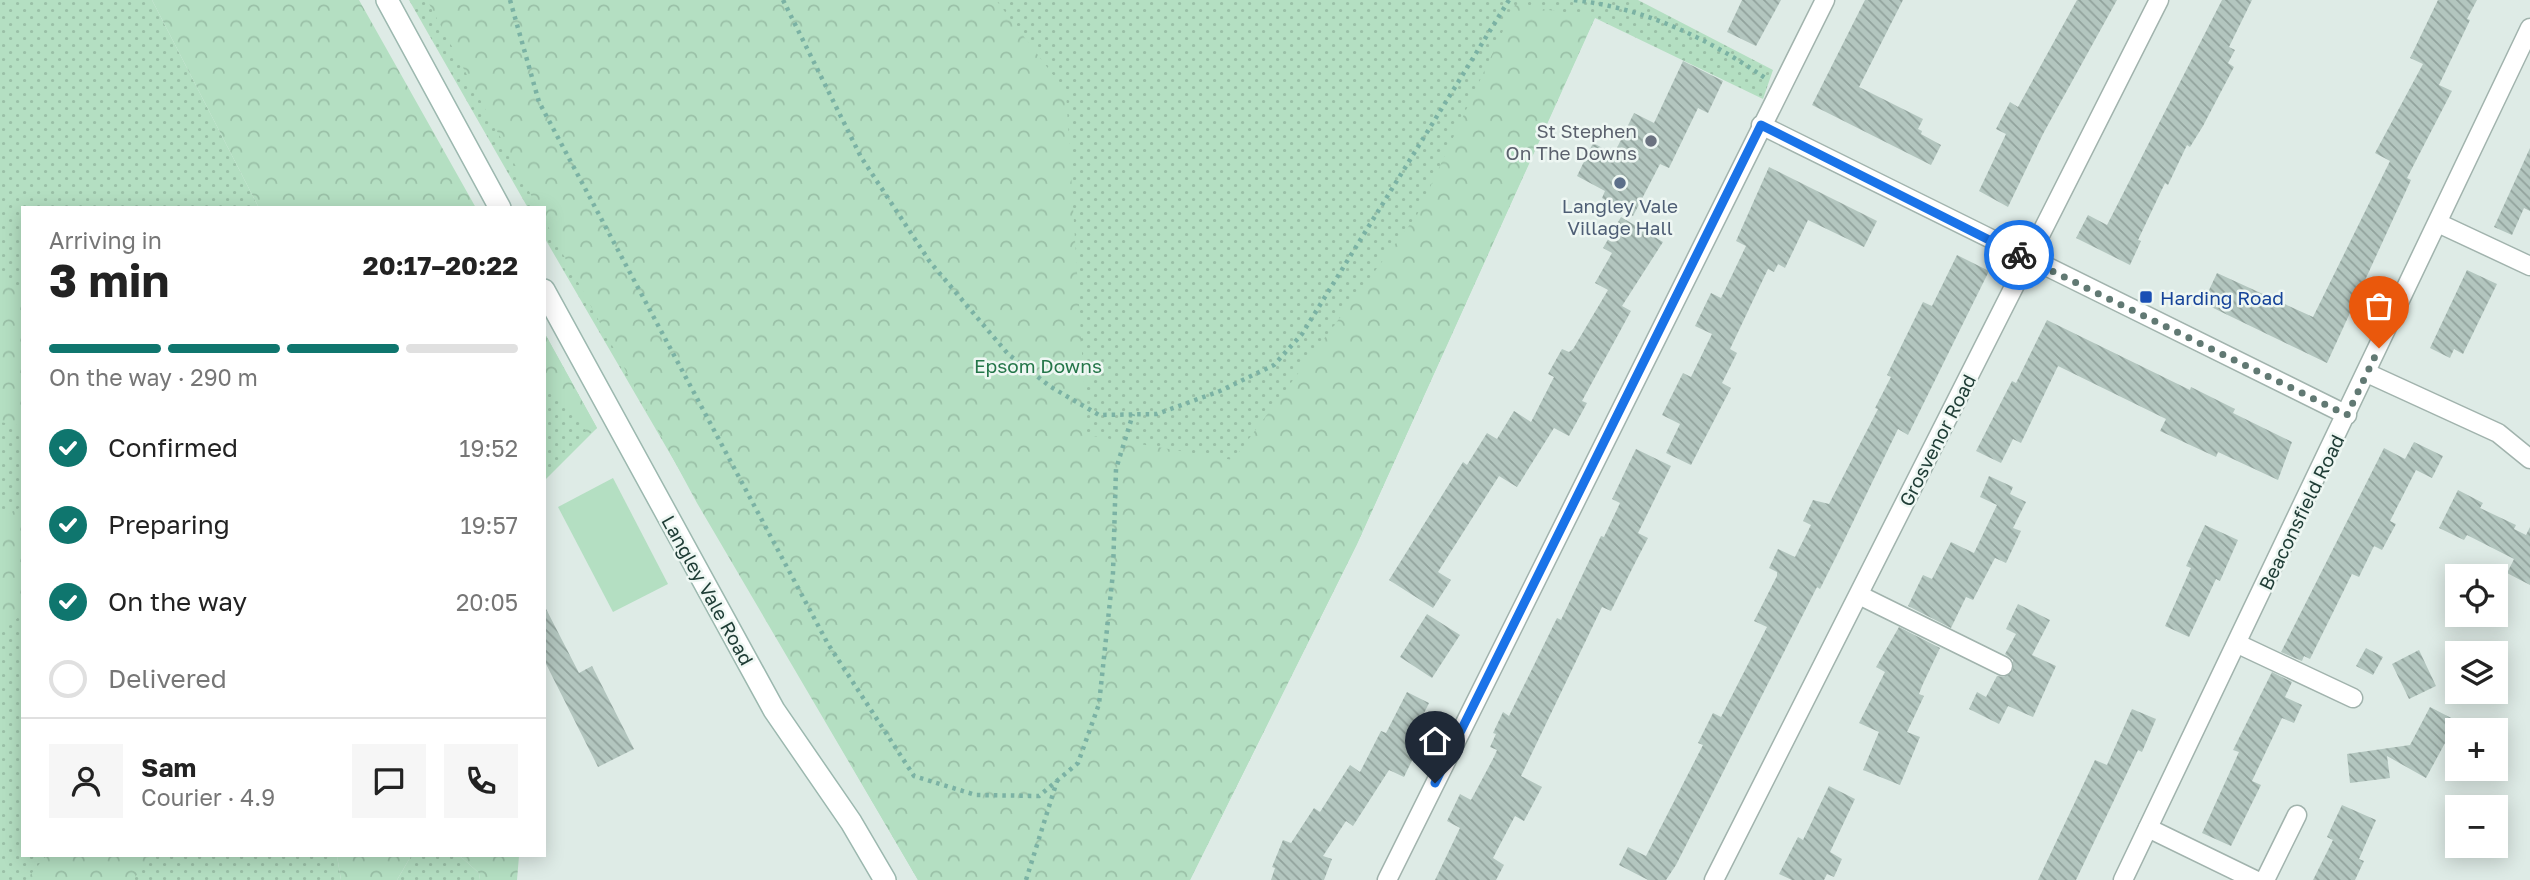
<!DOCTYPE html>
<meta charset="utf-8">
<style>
body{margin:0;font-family:"Golos Text",sans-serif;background:#f6f6f6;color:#222;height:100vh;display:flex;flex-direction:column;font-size:26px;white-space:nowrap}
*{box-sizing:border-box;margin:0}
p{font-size:23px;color:#767676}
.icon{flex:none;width:38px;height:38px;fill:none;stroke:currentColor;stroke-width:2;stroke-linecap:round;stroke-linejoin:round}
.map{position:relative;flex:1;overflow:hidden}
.side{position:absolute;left:21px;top:206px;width:525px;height:651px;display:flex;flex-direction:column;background:#fff;border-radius:0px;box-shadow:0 4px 18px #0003}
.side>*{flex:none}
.buttons{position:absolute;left:2445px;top:564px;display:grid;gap:14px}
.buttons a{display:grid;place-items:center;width:63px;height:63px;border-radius:0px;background:#fff;box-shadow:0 4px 18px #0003;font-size:35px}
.pin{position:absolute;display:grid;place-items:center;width:60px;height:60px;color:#fff;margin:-72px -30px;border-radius:50% 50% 50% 0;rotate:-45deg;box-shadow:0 0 7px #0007}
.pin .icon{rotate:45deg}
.courier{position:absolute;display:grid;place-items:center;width:70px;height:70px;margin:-35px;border:5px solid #1a73e8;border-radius:50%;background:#fff;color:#222;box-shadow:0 2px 9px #0007}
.summary em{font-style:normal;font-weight:700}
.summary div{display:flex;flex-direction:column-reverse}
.summary{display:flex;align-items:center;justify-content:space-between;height:119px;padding:0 28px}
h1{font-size:46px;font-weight:700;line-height:52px}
.bar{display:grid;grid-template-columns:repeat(4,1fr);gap:10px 7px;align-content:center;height:84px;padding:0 28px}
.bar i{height:9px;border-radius:5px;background:#e0e0e0}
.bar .on{background:#0f766e}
.bar p{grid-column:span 4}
.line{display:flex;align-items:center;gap:18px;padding:0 28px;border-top:2px solid #e0e0e0}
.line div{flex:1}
.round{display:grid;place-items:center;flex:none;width:74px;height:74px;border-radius:0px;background:#f6f6f6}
ol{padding:0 28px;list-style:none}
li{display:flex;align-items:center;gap:21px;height:77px}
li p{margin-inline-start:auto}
li .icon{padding:7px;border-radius:50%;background:#0f766e;color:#fff;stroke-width:4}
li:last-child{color:#767676}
li i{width:38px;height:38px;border:4px solid #e0e0e0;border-radius:50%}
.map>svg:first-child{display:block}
.grass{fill:url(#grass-dots)}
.forest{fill:url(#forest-crowns)}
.pitch{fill:#b4dfc2}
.building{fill:url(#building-back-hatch)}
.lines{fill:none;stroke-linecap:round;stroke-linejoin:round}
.street-casing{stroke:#a1b3ad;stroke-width:21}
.secondary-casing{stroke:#9cb8af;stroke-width:24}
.path{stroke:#7bb2a4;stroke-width:4.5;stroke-dasharray:3.5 5;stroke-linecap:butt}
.street{stroke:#fff;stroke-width:18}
.secondary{stroke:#fff;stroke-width:21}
.done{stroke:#617973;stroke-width:7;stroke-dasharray:0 12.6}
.route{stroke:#1a73e8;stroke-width:9}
.worship-dot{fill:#6b7280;stroke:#eef7f3;stroke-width:2.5}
.service-dot{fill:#5c6f8a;stroke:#eef7f3;stroke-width:2.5}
.transit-dot{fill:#1a4fb4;stroke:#eef7f3;stroke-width:2.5}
.labels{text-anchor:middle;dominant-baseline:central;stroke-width:5;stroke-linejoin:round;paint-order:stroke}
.worship-label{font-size:19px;fill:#5b616d;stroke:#eef7f3;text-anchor:end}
.service-label{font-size:19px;fill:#4e5e75;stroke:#eef7f3}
.transit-label{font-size:19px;fill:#164399;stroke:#eef7f3;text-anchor:start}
.park-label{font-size:19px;fill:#247649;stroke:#eef7f3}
.street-label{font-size:19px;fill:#1e3c35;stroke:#eef7f3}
</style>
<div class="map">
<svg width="2530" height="880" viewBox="0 0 2530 880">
<defs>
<pattern id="grass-dots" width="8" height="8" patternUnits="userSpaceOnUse" patternTransform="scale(1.75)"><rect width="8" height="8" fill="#b4dfc2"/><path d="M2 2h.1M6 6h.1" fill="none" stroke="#9ac0a7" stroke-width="1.8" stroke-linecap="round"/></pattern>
<pattern id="forest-crowns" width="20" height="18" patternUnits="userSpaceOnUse" patternTransform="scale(1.75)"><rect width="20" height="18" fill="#b4dfc2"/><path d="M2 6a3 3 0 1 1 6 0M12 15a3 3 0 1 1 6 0" fill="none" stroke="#9ac0a7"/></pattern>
<pattern id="building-back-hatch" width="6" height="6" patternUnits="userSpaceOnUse" patternTransform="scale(1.75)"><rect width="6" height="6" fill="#b3c6bf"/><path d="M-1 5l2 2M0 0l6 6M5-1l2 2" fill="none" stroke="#91a29c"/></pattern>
</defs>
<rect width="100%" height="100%" fill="#deebe6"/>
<g class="grass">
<polygon points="0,0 152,0 259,208 262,208 23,208 23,856 337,856 341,880 0,880"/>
<polygon points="409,0 1638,0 1773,70 1763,99 1595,18 1357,544 1190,880 918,880 544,237 544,208 528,208"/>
<polygon points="544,332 597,428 544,481"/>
<polygon points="411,856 460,856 479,873 480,880 397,880"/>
</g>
<g class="forest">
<polygon points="152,0 359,0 476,208 259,208"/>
<polygon points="427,0 996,0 1066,92 1087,435 1233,460 1417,215 1515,5 1595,17 1357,544 1190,880 918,880 697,503 544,219 544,208 538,208"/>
<polygon points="0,279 23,292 23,426 0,422"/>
<polygon points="544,332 597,428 588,435 575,411 544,389"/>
<polygon points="23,506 23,614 0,631 0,518"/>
<polygon points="46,856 150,856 133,880 26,880"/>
<polygon points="337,856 411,856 397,880 341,880"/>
<polygon points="460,856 519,856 517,880 480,880 479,873"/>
</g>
<polygon class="pitch" points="613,478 668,584 613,612 558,507"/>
<g class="building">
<polygon points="1742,0 1781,0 1756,46 1727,32"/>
<polygon points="1865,0 1903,0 1859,87 1923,119 1918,129 1922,131 1921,134 1941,145 1931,165 1812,105"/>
<polygon points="2077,0 2117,0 2043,134 2008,207 1979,191 2006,134 1996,129 2010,102 2018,107"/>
<polygon points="2222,0 2252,0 2229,47 2235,50 2228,63 2234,67 2203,126 2190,147 2187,145 2168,185 2165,183 2138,240 2141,241 2130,265 2076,238 2088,215 2107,225"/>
<polygon points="2438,0 2477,0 2467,19 2470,20 2439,85 2452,91 2407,178 2411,180 2327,363 2203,303 2217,273 2313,317 2390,161 2375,153 2423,64 2410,58"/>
<polygon points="1683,61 1723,81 1708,113 1698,108 1669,168 1660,164 1633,216 1602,198 1605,191 1577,176 1593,143 1614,154 1634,113 1654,123"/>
<polygon points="2530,148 2530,211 2524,208 2512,235 2494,227"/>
<polygon points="1769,167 1877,221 1864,247 1808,220 1785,268 1778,264 1774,272 1768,269 1730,349 1737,353 1722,383 1731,388 1691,465 1666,453 1680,424 1662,415 1683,373 1691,377 1712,334 1695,326 1711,293 1721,298 1746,246 1736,241"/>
<polygon points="1621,217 1663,242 1622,306 1631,311 1582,401 1587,403 1569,436 1554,428 1517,487 1499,476 1438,572 1451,580 1433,608 1389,580 1463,462 1467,465 1487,433 1497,439 1514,411 1531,422 1554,377 1548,374 1562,349 1569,352 1573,349 1608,290 1595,283 1612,253 1603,248"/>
<polygon points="1957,255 1989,271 1908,435 1898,429 1838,553 1820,589 1817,587 1676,865 1666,880 1648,880 1619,865 1628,847 1646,856 1703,745 1698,743 1713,713 1721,717 1767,627 1754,621 1777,576 1777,572 1769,568 1778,549 1795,557 1811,525 1803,521 1813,500 1829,504 1878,409 1875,408 1891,377 1887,375 1923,302 1932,306"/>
<polygon points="2467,270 2497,284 2463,354 2454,349 2450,358 2430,348"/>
<polygon points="2047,320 2190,390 2191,387 2235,409 2233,413 2292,442 2278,480 2218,452 2216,457 2160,431 2166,419 2058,366 2021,443 2013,439 2001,463 1976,451 2012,381 2016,383"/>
<polygon points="2414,442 2443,456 2432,478 2416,470 2390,521 2396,524 2382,550 2374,546 2359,577 2352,574 2310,659 2304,656 2302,661 2281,652 2384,448 2405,459"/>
<polygon points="1636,449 1671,466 1638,533 1648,538 1633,567 1611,611 1602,607 1521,776 1542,787 1524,821 1515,816 1493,858 1504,865 1496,880 1435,880 1460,828 1447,821 1460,794 1471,800 1494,757 1497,750 1490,747 1496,734 1493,733 1503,712 1509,716 1557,618 1561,620 1601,536 1604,537 1620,503 1612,499"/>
<polygon points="1989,476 2013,487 2010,494 2026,502 2013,528 2021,531 2006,563 1995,558 1973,600 1966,597 1951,628 1908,606 1923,575 1932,579 1951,542 1974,553 1997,505 1980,497"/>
<polygon points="2458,490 2483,503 2480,508 2516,525 2514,529 2526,535 2530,527 2530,585 2507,573 2514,559 2467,535 2464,540 2439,528"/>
<polygon points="2205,525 2238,540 2220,581 2216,579 2189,637 2165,626 2191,568 2186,566"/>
<polygon points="2018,604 2050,620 2032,655 2056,666 2033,717 2008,706 1999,724 1969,709 1977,692 1986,697 1997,676 2004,677 2013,670 2013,660 2005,654 2016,634 2006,629"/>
<polygon points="544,605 579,673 592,666 634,749 598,767 544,660"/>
<polygon points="1427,614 1460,635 1432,678 1400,657"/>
<polygon points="1899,627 1940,648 1922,686 1919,694 1924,696 1907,732 1920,737 1900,785 1863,770 1879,732 1859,723 1885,672 1876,667"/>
<polygon points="2366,648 2383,657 2373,675 2356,666"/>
<polygon points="2419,650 2436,686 2409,699 2392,664"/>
<polygon points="2272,672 2292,682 2285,697 2302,705 2294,723 2282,718 2252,781 2261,785 2231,846 2202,833 2239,752 2233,750"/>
<polygon points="1407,692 1429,703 1411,740 1420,744 1404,777 1389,770 1353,826 1346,821 1323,856 1332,859 1324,880 1271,880 1275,868 1272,867 1283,840 1291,843 1314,808 1320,812 1350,765 1360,772 1381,731 1386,733"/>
<polygon points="2430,707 2457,721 2426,778 2387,756 2390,778 2350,783 2347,754 2410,745"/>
<polygon points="2132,709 2156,719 2142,752 2138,750 2076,880 2038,880 2095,760 2107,765"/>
<polygon points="1829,786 1855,799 1830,852 1842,859 1834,877 1827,874 1824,880 1792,880 1779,874 1798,837 1803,840"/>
<polygon points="2342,805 2376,820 2359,859 2364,861 2355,880 2313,880 2333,840 2327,837"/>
</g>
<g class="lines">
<g class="street-casing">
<g id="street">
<polyline points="1761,125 2347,415"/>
<polyline points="2438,223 2530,266"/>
<polyline points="2367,373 2498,433 2530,459"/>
<polyline points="1859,595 2003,666"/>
<polyline points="2238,644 2353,698"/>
<polyline points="2148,828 2255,880"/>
<polyline points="1387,880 1825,0"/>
<polyline points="1714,880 2159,0"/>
<polyline points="2123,880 2530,28"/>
<polyline points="2265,880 2297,815"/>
</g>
</g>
<g class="secondary-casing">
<g id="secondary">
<polyline points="387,0 500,208"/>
<polyline points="544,290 774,710 851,822 885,880"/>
</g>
</g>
<g class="path">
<polyline points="510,0 539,102 828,644 914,776 976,795 1039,796 1078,763 1099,704 1113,573 1116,469 1133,414"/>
<polyline points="783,0 861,157 930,262 1008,354 1051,387 1099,415 1157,414 1220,391 1274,365 1302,334 1509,0"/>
<path d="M1574,0c70,8 134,38 191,78"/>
<polyline points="1026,880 1057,781"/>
</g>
<use href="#street" class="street"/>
<use href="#secondary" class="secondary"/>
</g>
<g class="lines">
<polyline class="done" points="2019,255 2347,415 2379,348"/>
<polyline class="route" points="1435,783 1761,125 2019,255"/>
</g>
<circle class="worship-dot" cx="1651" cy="141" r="7"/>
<circle class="service-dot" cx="1620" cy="183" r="7"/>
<rect class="transit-dot" x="2139" y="290" width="14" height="14" rx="3.5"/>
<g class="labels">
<g class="worship-label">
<text x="1637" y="130">St Stephen<tspan x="1637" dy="22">On The Downs</tspan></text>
</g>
<g class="service-label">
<text x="1620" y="205">Langley Vale<tspan x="1620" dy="22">Village Hall</tspan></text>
</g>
<g class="transit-label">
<text x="2160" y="297">Harding Road</text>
</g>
<g class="park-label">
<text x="1038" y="365">Epsom Downs</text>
</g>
<g class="street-label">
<text transform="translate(1937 440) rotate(-63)">Grosvenor Road</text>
<text transform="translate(2301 512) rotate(-64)">Beaconsfield Road</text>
<text transform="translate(708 590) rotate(61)">Langley Vale Road</text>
</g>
</g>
</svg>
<div class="buttons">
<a><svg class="icon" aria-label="locate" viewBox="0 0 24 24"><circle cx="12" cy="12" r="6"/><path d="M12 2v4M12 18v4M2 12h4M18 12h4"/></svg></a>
<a><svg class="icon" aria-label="layers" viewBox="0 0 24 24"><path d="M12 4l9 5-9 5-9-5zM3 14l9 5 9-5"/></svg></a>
<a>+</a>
<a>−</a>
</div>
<div class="pin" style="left:2379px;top:348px;background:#ea580c"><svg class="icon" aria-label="bag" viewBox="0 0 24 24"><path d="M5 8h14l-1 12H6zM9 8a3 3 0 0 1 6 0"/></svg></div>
<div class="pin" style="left:1435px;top:783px;background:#1f2937"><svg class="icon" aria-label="home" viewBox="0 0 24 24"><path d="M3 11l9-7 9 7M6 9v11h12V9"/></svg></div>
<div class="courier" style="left:2019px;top:255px"><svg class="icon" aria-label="bike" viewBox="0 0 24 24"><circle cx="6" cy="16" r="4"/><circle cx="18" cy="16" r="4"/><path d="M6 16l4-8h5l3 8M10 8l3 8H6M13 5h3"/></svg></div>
<section class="side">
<div class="summary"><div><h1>3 min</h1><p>Arriving in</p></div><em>20:17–20:22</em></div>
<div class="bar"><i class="on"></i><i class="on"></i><i class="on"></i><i></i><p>On the way · 290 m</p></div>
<ol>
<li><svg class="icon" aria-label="check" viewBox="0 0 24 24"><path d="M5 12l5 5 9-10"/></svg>Confirmed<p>19:52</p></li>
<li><svg class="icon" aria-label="check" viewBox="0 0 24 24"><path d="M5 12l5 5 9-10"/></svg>Preparing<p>19:57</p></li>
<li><svg class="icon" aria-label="check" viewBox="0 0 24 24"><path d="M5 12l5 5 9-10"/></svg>On the way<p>20:05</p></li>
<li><i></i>Delivered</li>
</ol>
<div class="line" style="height:126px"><a class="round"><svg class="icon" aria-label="person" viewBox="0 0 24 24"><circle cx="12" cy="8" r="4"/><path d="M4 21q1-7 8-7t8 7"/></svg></a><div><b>Sam</b><p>Courier · 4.9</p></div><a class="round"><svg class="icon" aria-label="chat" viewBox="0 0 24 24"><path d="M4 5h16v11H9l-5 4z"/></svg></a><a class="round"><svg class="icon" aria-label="phone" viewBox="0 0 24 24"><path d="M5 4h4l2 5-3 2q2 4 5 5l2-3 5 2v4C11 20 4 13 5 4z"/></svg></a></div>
</section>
</div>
